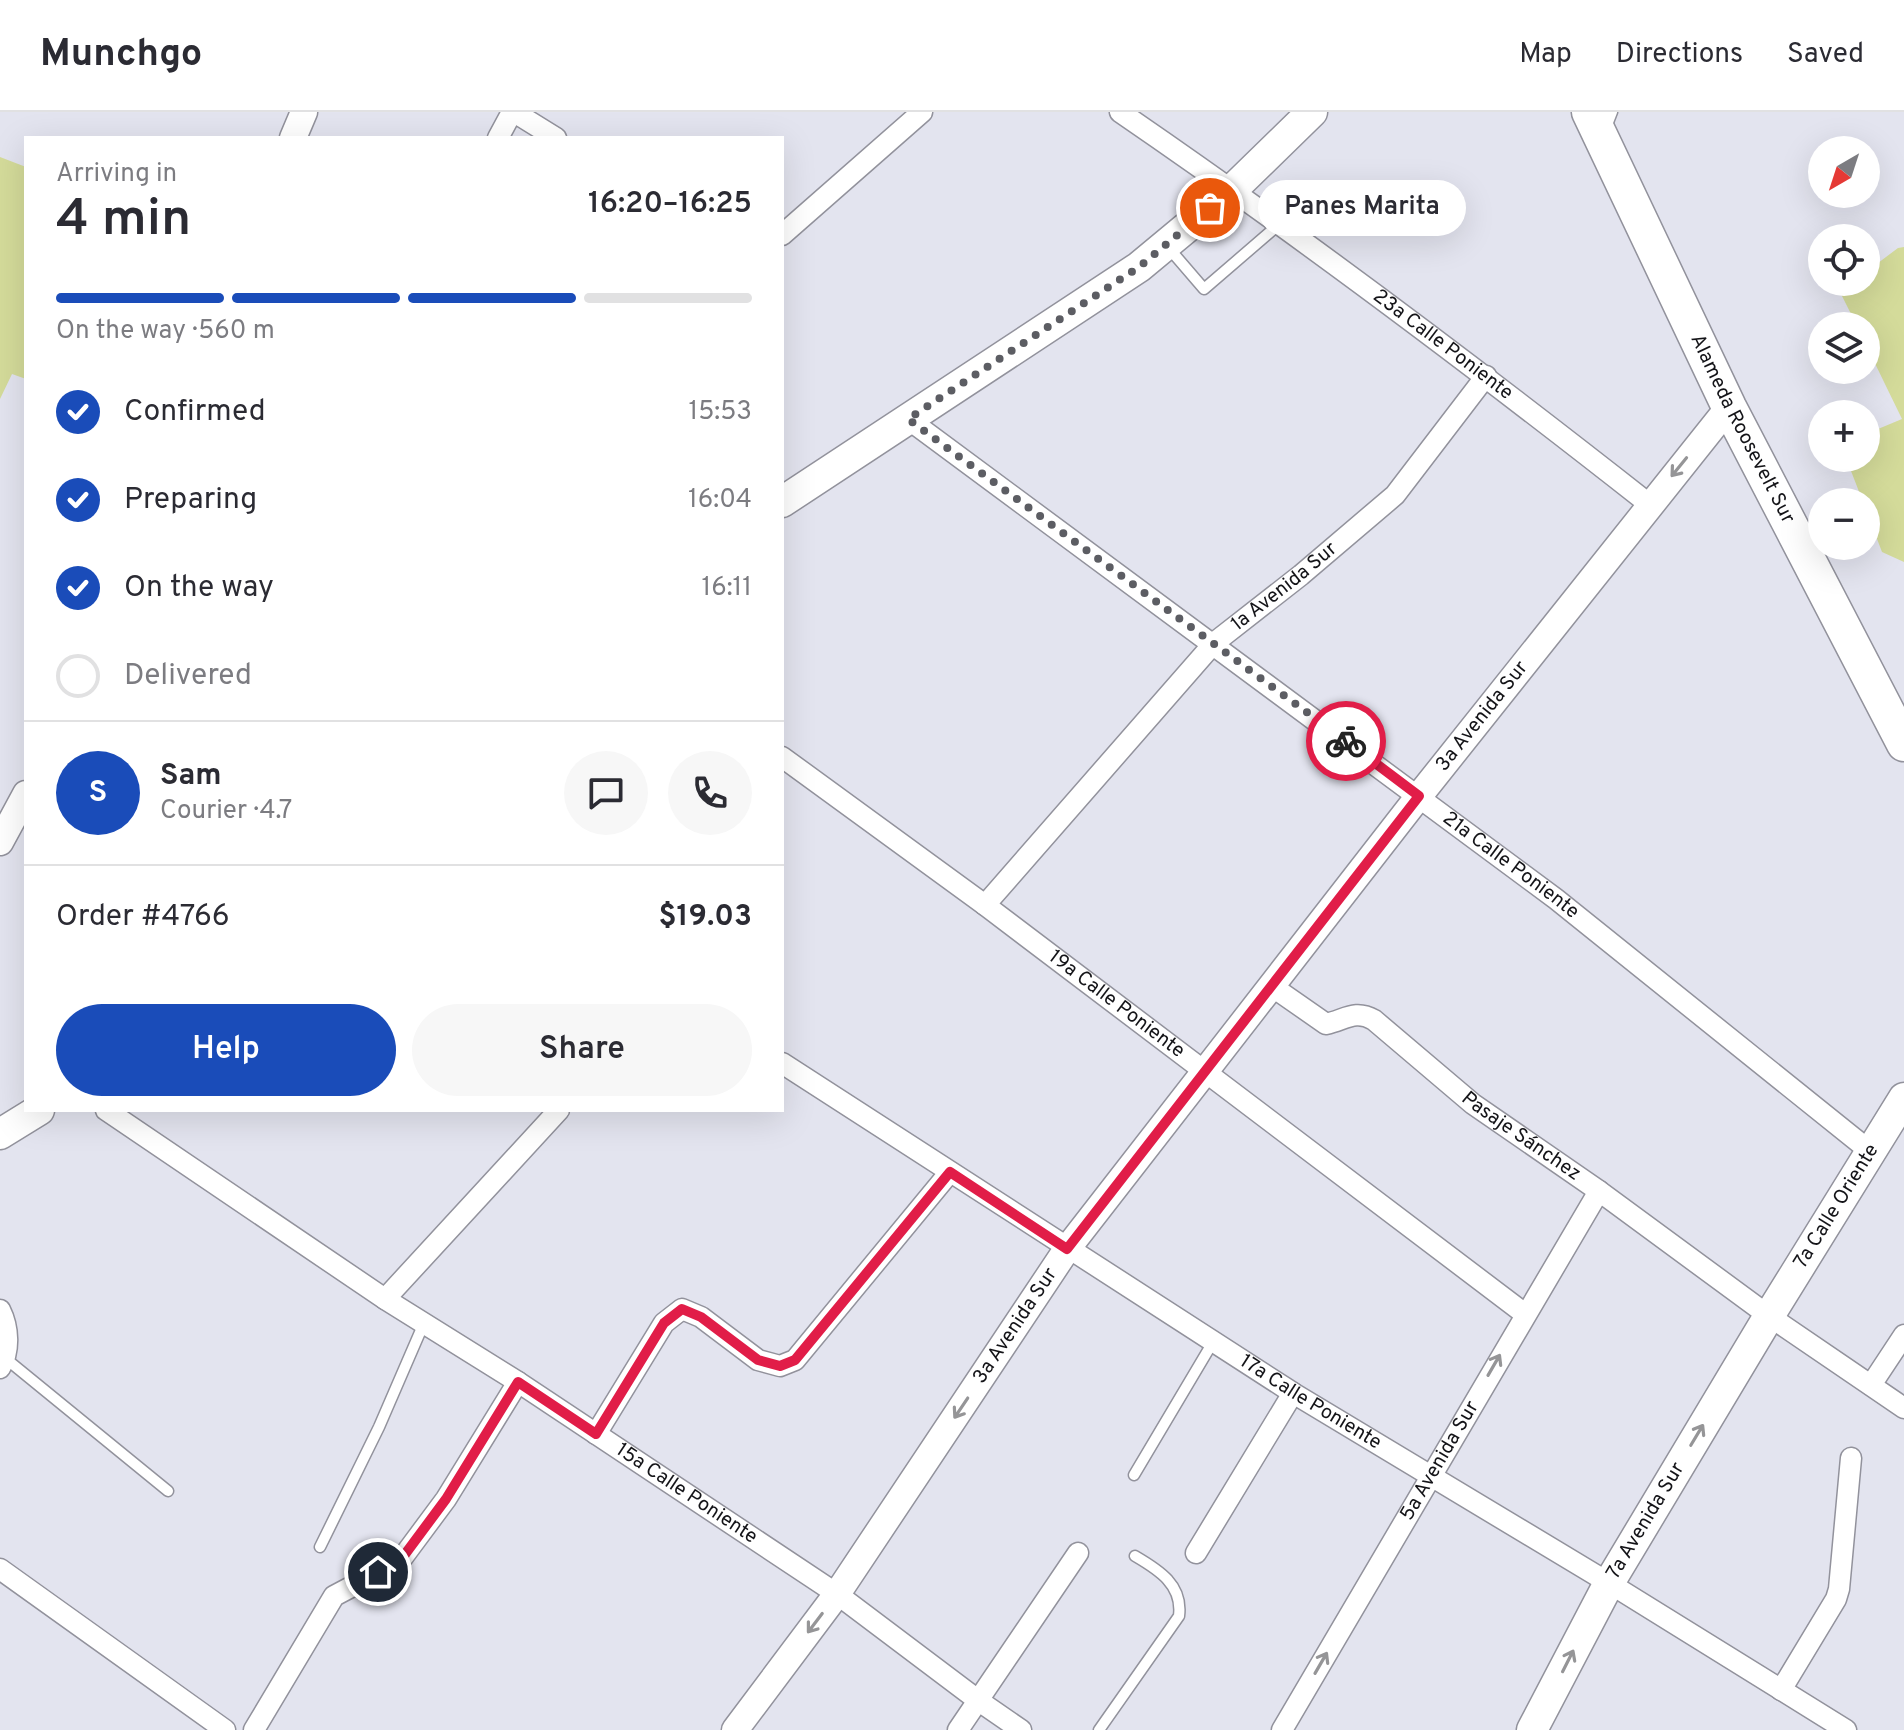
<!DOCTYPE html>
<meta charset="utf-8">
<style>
body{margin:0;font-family:Overpass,sans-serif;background:#f7f7f7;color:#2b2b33;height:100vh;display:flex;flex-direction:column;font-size:30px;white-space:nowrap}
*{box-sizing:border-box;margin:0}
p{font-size:26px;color:#7c7c81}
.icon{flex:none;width:44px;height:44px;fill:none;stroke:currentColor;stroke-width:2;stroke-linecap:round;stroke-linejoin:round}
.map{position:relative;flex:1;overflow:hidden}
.sheet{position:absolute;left:24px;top:24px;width:760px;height:976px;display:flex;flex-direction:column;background:#fff;border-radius:0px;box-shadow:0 8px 32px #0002}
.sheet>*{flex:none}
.needle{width:52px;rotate:219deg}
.tools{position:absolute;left:1808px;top:24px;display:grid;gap:16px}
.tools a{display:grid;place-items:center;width:72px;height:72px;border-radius:50%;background:#fff;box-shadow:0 8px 32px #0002;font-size:40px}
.pin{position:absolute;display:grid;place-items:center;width:68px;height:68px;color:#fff;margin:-34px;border:4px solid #fff;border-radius:50%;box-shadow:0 2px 8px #0007}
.courier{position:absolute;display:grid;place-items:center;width:80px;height:80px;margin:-40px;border:6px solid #e11d48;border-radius:50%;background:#fff;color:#222;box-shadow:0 2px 10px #0007}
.bubble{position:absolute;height:56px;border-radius:28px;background:#fff;box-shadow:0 8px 32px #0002;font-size:26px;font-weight:600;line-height:56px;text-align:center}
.headline em{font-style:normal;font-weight:600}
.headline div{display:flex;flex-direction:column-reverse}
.headline{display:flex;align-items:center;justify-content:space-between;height:136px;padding:0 32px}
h1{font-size:52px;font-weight:600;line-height:60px}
.bar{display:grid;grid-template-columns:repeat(4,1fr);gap:12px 8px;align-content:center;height:96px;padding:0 32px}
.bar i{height:10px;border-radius:6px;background:#e1e1e2}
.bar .on{background:#1a4cb9}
.bar p{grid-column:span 4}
.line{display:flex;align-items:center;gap:20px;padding:0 32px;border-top:2px solid #e1e1e2}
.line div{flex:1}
.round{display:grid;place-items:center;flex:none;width:84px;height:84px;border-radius:42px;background:#f7f7f7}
ol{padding:0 32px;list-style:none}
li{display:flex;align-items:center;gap:24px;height:88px}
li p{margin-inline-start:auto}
li .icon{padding:8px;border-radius:50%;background:#1a4cb9;color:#fff;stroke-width:4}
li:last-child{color:#7c7c81}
li i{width:44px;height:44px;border:4px solid #e1e1e2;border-radius:50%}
.cta{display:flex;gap:16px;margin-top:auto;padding:16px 32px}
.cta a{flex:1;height:92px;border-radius:48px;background:#1a4cb9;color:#fff;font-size:32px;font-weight:600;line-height:92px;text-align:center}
.cta a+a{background:#f7f7f7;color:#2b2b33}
header{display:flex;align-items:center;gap:48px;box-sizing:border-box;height:112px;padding:0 40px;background:#fff;border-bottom:2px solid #e1e1e2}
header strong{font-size:38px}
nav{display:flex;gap:44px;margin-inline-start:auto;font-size:28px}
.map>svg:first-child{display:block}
.green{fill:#d4db9a}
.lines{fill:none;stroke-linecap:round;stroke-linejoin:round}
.service-casing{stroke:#92929c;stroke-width:13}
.minor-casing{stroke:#92929c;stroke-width:23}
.tertiary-casing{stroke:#92929c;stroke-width:29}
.secondary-casing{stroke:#92929c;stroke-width:33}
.trunk-casing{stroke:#92929c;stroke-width:37}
.service{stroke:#fff;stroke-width:10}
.minor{stroke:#fff;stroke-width:20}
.tertiary{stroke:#fff;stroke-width:26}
.secondary{stroke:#fff;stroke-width:30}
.trunk{stroke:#fff;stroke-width:34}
.oneway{stroke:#959597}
.done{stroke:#5c5d63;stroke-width:8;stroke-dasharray:0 14.4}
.route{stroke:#e11d48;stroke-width:10}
.labels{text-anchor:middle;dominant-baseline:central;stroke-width:8;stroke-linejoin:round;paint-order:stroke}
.street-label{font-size:20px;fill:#141418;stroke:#fff}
</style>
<header>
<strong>Munchgo</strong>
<nav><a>Map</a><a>Directions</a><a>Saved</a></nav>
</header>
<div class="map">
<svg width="1904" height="1618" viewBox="0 0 1904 1618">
<rect width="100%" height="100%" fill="#e3e4ef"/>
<g class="green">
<polygon points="0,45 26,55 26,267 12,262 0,287"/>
<polygon points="1904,135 1904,450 1882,440 1866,398 1866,390 1863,390 1846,346 1866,346 1866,322 1902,307 1866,233 1866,214 1857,214 1840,180 1853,170 1866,170 1866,160 1898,136"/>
</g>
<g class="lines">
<g class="service-casing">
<g id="service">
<polyline points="1605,18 1612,0"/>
<polyline points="1167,134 1204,177 1298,96"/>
<polyline points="5,1246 168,1379"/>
<polyline points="1134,1363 1213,1230"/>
<polyline points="320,1435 379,1315 424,1211"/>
<path d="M1099,1618l80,-114c4,-31 -20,-46 -44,-60"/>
</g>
</g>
<g class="minor-casing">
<g id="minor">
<polyline points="514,0 556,26"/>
<path id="s1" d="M1120,0c181,124 356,256 529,392"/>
<polyline points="498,26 512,0"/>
<polyline points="782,123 922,0"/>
<path id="s2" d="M908,307l648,480 315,253"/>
<path id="s3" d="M782,645l203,148 540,409"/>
<path id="s4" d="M985,793l229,-262 87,-68 94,-80 91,-119"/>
<path id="s5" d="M1270,873l56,39c19,-4 29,-15 48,-4l99,84 126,87 170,125 135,92"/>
<path id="s6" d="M782,951l511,330 316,190 237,147"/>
<path id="s7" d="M106,998l279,189 133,83 319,212 142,107 42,29"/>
<polyline points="385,1187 559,998"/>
<path d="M0,1198c9,18 10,41 0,58"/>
<polyline points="1871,1273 1904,1223"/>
<polyline points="596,1322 664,1211 682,1197 701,1205 758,1248 780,1254 795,1248 950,1060"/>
<polyline points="1196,1441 1293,1281"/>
<polyline points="0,1457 225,1618"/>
<polyline points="1781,1578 1836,1487 1839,1477 1851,1346"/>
<polyline points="254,1618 334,1484 400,1449 446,1387 518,1270"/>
<polyline points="958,1618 1078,1441"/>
<path id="s8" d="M1282,1618l317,-539"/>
</g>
</g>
<g class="tertiary-casing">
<g id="tertiary">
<polyline points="293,26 304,0"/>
<polyline points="0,730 26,682"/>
<path id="s9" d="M735,1618l102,-136 230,-345 352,-453 310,-389"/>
</g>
</g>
<g class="secondary-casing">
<g id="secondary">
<polyline points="782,390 1139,155 1233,77 1312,0"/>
<polyline points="0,1022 39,998"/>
<path id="s10" d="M1532,1618l77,-147 160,-267 135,-218"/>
</g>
</g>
<g class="trunk-casing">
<g id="trunk">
<path id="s11" d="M1589,0l140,295 175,337"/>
</g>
</g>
<use href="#service" class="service"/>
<use href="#minor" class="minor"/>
<use href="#tertiary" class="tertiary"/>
<use href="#secondary" class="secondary"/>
<use href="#trunk" class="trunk"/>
</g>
<defs><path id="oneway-shaft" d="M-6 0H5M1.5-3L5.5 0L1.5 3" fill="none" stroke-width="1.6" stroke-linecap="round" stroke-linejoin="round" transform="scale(2)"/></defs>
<g class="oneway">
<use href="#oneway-shaft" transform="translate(1679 355) rotate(129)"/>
<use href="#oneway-shaft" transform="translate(1494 1253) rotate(-60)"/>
<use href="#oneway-shaft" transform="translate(961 1296) rotate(124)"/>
<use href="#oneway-shaft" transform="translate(1697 1323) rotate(-59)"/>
<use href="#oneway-shaft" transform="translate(815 1511) rotate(127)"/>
<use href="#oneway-shaft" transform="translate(1568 1549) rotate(-63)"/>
<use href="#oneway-shaft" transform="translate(1321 1551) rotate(-60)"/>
</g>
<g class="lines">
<polyline class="done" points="1210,96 1139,155 908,307 1346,629"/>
<polyline class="route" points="378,1460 400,1449 446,1387 518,1270 596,1322 664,1211 682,1197 701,1205 758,1248 780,1254 795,1248 950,1060 1067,1137 1419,684 1346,629"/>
</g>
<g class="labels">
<g class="street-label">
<text stroke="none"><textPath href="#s1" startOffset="398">23a Calle Poniente</textPath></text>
<text stroke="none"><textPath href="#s11" startOffset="352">Alameda Roosevelt Sur</textPath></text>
<text stroke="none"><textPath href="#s4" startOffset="438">1a Avenida Sur</textPath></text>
<text stroke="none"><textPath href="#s9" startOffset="1260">3a Avenida Sur</textPath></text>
<text stroke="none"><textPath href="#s2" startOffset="750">21a Calle Poniente</textPath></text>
<text stroke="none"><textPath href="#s3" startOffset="416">19a Calle Poniente</textPath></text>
<text stroke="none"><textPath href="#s5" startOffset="306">Pasaje Sánchez</textPath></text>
<text stroke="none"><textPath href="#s10" startOffset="606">7a Calle Oriente</textPath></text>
<text stroke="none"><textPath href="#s9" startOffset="492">3a Avenida Sur</textPath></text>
<text stroke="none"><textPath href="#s6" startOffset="628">17a Calle Poniente</textPath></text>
<text stroke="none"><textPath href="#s8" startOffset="312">5a Avenida Sur</textPath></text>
<text stroke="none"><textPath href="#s7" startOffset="696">15a Calle Poniente</textPath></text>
<text stroke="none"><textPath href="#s10" startOffset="238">7a Avenida Sur</textPath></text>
</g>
</g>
</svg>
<div class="tools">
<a><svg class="needle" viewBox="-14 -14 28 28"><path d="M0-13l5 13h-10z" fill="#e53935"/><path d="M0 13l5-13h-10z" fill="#7c7c81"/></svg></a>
<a><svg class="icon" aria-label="locate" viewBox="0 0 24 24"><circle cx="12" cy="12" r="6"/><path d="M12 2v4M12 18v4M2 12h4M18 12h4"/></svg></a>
<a><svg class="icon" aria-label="layers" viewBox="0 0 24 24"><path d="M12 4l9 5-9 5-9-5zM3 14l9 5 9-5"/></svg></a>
<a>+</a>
<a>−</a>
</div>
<div class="pin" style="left:1210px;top:96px;background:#ea580c"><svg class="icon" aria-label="bag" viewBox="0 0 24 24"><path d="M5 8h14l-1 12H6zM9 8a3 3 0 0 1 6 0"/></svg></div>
<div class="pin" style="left:378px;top:1460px;background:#1f2937"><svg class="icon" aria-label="home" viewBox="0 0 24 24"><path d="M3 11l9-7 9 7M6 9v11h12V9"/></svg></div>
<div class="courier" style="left:1346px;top:629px"><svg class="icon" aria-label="bike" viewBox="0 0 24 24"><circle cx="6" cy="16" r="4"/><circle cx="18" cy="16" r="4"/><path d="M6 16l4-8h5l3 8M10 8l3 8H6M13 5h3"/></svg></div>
<div class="bubble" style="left:1258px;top:68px;width:208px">Panes Marita</div>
<section class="sheet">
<div class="headline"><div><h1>4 min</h1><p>Arriving in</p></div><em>16:20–16:25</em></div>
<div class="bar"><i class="on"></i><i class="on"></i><i class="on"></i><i></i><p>On the way · 560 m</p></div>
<ol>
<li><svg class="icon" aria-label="check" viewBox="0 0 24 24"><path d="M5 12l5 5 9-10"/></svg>Confirmed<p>15:53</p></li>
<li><svg class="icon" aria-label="check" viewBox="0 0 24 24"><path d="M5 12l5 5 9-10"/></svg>Preparing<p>16:04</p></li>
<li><svg class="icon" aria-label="check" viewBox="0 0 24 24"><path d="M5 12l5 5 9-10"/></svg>On the way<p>16:11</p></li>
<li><i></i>Delivered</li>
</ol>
<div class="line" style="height:144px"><b class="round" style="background:#1a4cb9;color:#fff">S</b><div><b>Sam</b><p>Courier · 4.7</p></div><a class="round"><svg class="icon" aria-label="chat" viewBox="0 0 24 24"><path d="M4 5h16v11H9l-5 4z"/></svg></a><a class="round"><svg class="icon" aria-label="phone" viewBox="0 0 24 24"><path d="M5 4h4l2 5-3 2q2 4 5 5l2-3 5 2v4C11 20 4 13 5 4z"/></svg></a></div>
<div class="line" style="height:104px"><div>Order #4766</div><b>$19.03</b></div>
<div class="cta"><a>Help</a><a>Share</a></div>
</section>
</div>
